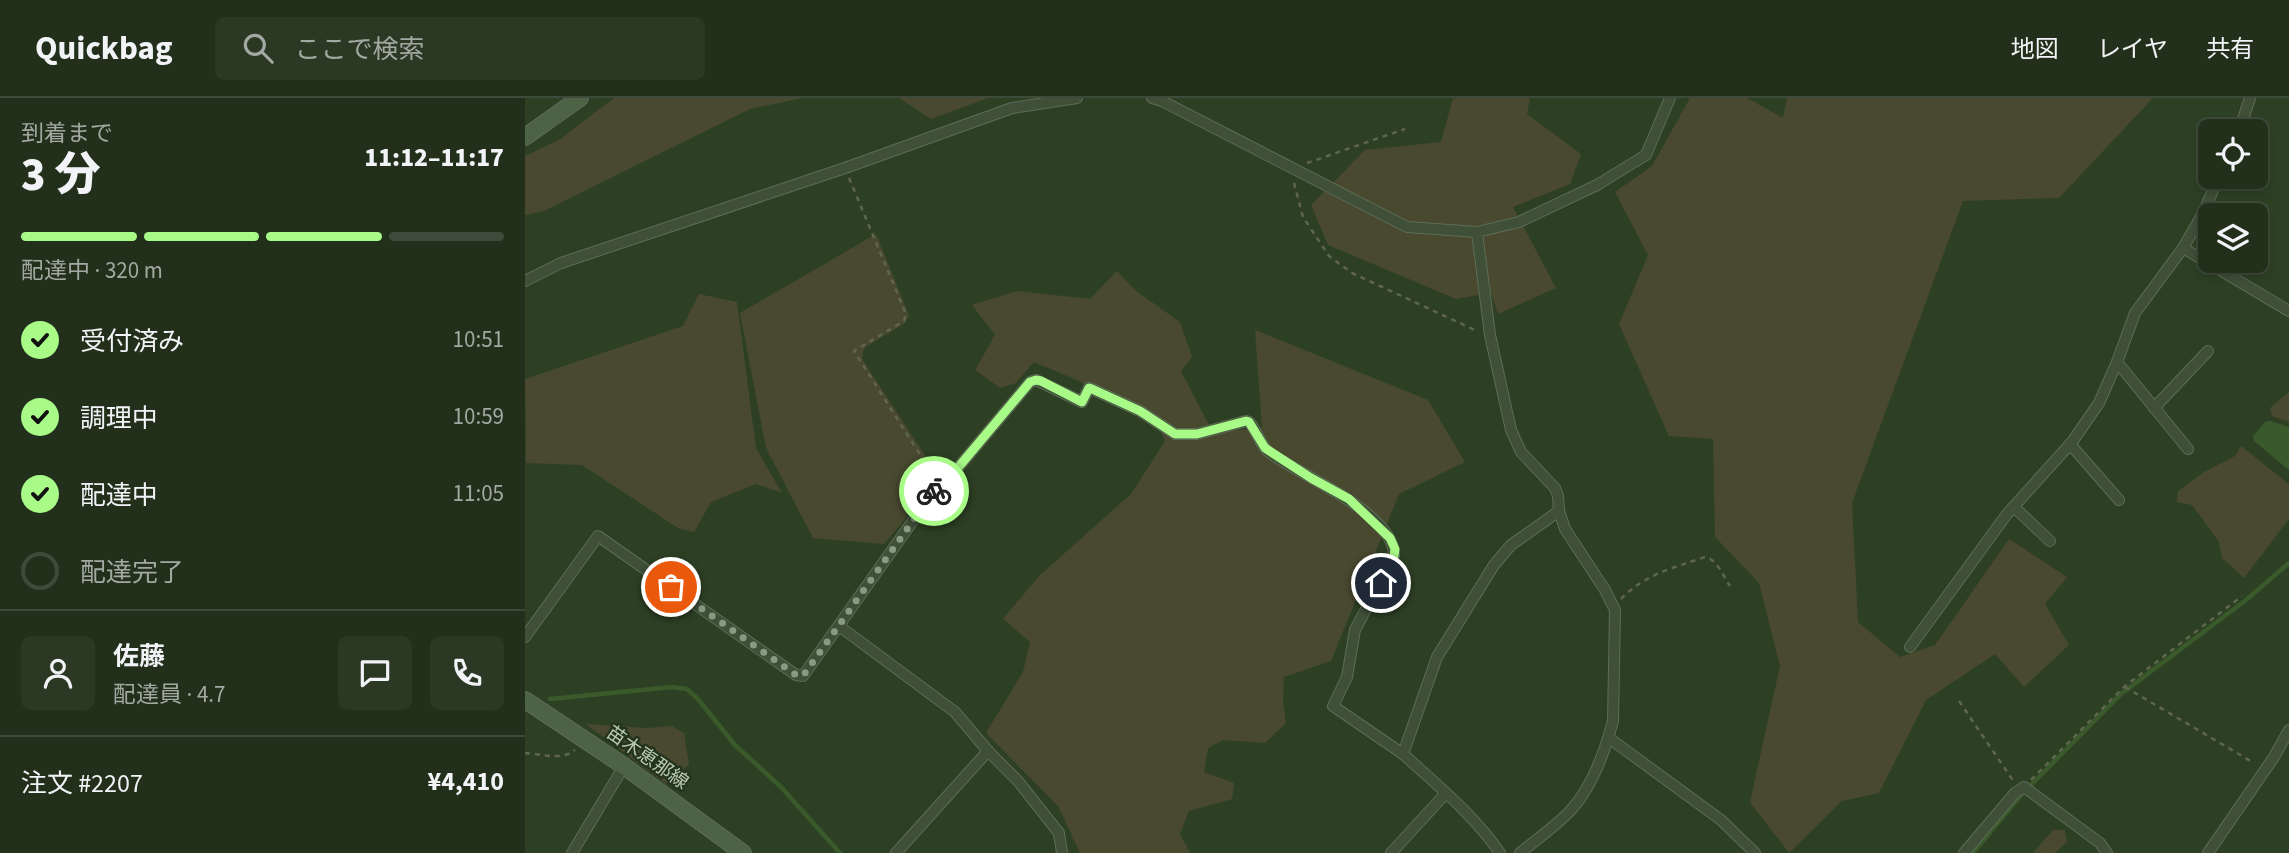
<!DOCTYPE html>
<html lang="ja">
<meta charset="utf-8">
<style>
body{margin:0;font-family:"Source Sans 3","Noto Sans JP",sans-serif;background:#2a3824;color:#f1f3f6;height:100vh;display:flex;flex-direction:column;font-size:26px;white-space:nowrap}
*{box-sizing:border-box;margin:0}
p{font-size:23px;color:#a2a9a3}
.icon{flex:none;width:38px;height:38px;fill:none;stroke:currentColor;stroke-width:2;stroke-linecap:round;stroke-linejoin:round}
.map{position:relative;flex:1;overflow:hidden}
.panel{display:flex;flex-direction:column;background:#22301b;width:525px}
.panel>*{flex:none}
.tools{position:absolute;left:1673px;top:21px;display:grid;gap:14px}
.tools a{display:grid;place-items:center;width:70px;height:70px;border-radius:10px;background:#22301b;box-shadow:0 4px 10px #0003,0 0 0 2px #3f4b3a;font-size:35px}
.pin{position:absolute;display:grid;place-items:center;width:60px;height:60px;color:#fff;margin:-30px;border:4px solid #fff;border-radius:50%;box-shadow:0 2px 7px #0007}
.courier{position:absolute;display:grid;place-items:center;width:70px;height:70px;margin:-35px;border:5px solid #a9fb88;border-radius:50%;background:#fff;color:#222;box-shadow:0 2px 9px #0007}
.overview em{font-style:normal;font-weight:800}
.overview div{display:flex;flex-direction:column-reverse}
.overview{display:flex;align-items:center;justify-content:space-between;height:119px;padding:0 21px}
h1{font-size:46px;font-weight:800;line-height:52px}
.bar{display:grid;grid-template-columns:repeat(4,1fr);gap:10px 7px;align-content:center;height:84px;padding:0 21px}
.bar i{height:9px;border-radius:5px;background:#3f4b3a}
.bar .selected{background:#a9fb88}
.bar p{grid-column:span 4}
.line{display:flex;align-items:center;gap:18px;padding:0 21px;border-top:2px solid #3f4b3a}
.line div{flex:1}
.round{display:grid;place-items:center;flex:none;width:74px;height:74px;border-radius:10px;background:#2a3824}
ol{padding:0 21px;list-style:none}
li{display:flex;align-items:center;gap:21px;height:77px}
li p{margin-inline-start:auto}
li .icon{padding:7px;border-radius:50%;background:#a9fb88;color:#111;stroke-width:4}
li:last-child{color:#a2a9a3}
li i{width:38px;height:38px;border:4px solid #3f4b3a;border-radius:50%}
header{display:flex;align-items:center;gap:42px;box-sizing:border-box;height:98px;padding:0 35px;background:#22301b;border-bottom:2px solid #3f4b3a}
header strong{font-size:33px}
nav{display:flex;gap:38px;margin-inline-start:auto;font-size:24px}
.search{width:490px;height:63px;background:#2a3824;display:flex;align-items:center;gap:18px;box-sizing:border-box;padding:0 24px;border-radius:10px;color:#a2a9a3;font-size:26px}
main{display:flex;flex:1;min-height:0}
.map>svg:first-child{display:block}
.green{fill:#494930}
.water{fill:#3a5a2c}
.lines{fill:none;stroke-linecap:round;stroke-linejoin:round}
.stream{stroke:#3a5a2c;stroke-width:4.5}
.minor-casing{stroke:#5d6d56;stroke-width:12}
.secondary-casing{stroke:#5d6d56;stroke-width:18}
.path{stroke:#60664d;stroke-width:2.5;stroke-dasharray:5 5;stroke-linecap:butt}
.minor{stroke:#3f4f38;stroke-width:10}
.secondary{stroke:#4e6346;stroke-width:16}
.done{stroke:#899a82;stroke-width:7;stroke-dasharray:0 12.6}
.route{stroke:#a9fb88;stroke-width:9}
.labels{text-anchor:middle;dominant-baseline:central;stroke-width:5;stroke-linejoin:round;paint-order:stroke}
.street-label{font-size:19px;fill:#bacab4;stroke:#24341d}
</style>
<header>
<strong>Quickbag</strong>
<div class="search"><svg class="icon" aria-label="search" viewBox="0 0 24 24"><circle cx="10" cy="10" r="6"/><path d="M15 15l6 6"/></svg>ここで検索</div>
<nav><a>地図</a><a>レイヤ</a><a>共有</a></nav>
</header>
<main>
<section class="panel">
<div class="overview"><div><h1>3 分</h1><p>到着まで</p></div><em>11:12–11:17</em></div>
<div class="bar"><i class="selected"></i><i class="selected"></i><i class="selected"></i><i></i><p>配達中 · 320 m</p></div>
<ol>
<li><svg class="icon" aria-label="check" viewBox="0 0 24 24"><path d="M5 12l5 5 9-10"/></svg>受付済み<p>10:51</p></li>
<li><svg class="icon" aria-label="check" viewBox="0 0 24 24"><path d="M5 12l5 5 9-10"/></svg>調理中<p>10:59</p></li>
<li><svg class="icon" aria-label="check" viewBox="0 0 24 24"><path d="M5 12l5 5 9-10"/></svg>配達中<p>11:05</p></li>
<li><i></i>配達完了</li>
</ol>
<div class="line" style="height:126px"><a class="round"><svg class="icon" aria-label="person" viewBox="0 0 24 24"><circle cx="12" cy="8" r="4"/><path d="M4 21q1-7 8-7t8 7"/></svg></a><div><b>佐藤</b><p>配達員 · 4.7</p></div><a class="round"><svg class="icon" aria-label="chat" viewBox="0 0 24 24"><path d="M4 5h16v11H9l-5 4z"/></svg></a><a class="round"><svg class="icon" aria-label="phone" viewBox="0 0 24 24"><path d="M5 4h4l2 5-3 2q2 4 5 5l2-3 5 2v4C11 20 4 13 5 4z"/></svg></a></div>
<div class="line" style="height:91px"><div>注文 #2207</div><b>¥4,410</b></div>
</section>
<div class="map">
<svg width="1764" height="755" viewBox="0 0 1764 755">
<rect width="100%" height="100%" fill="#2d4024"/>
<g class="green">
<polygon points="89,0 277,0 225,11 19,113 0,117 0,58 34,42"/>
<polygon points="374,0 463,0 406,21"/>
<polygon points="928,0 1005,0 1002,16 1056,56 1045,86 988,109 1031,190 973,216 966,195 931,201 803,147 786,107 840,52 916,44"/>
<polygon points="1165,0 1222,0 1258,20 1262,0 1628,0 1534,100 1438,103 1327,405 1333,524 1375,559 1410,547 1484,441 1542,479 1520,506 1544,547 1499,589 1470,556 1401,602 1354,695 1317,703 1264,755 1225,704 1255,568 1234,485 1190,439 1188,341 1144,338 1094,226 1123,157 1090,94 1127,68"/>
<polygon points="351,136 384,217 380,225 339,250 337,261 401,359 380,421 359,446 288,440 241,350 215,215"/>
<polygon points="592,173 611,193 655,224 667,259 656,273 688,335 737,329 730,232 903,302 940,364 874,396 806,563 759,579 758,604 761,625 740,645 698,642 683,650 679,674 709,685 707,701 664,713 655,736 665,755 555,755 533,708 461,635 498,574 505,544 478,521 514,478 606,396 640,343 635,332 554,283 509,264 491,285 475,290 450,272 470,237 447,207 492,193 565,201"/>
<polygon points="174,196 212,204 231,350 257,395 231,386 186,404 169,434 153,430 57,367 1,365 0,281 158,228"/>
<polygon points="1764,294 1764,324 1747,318 1745,310"/>
<polygon points="1716,348 1764,386 1764,421 1719,480 1697,460 1694,444 1667,407 1652,404 1653,393 1679,374 1710,358"/>
<polygon points="61,626 122,630 147,628 159,635 164,666 142,687"/>
<polygon points="1528,732 1540,732 1542,744 1530,755 1508,755"/>
</g>
<polygon class="water" points="1745,323 1764,329 1764,372 1729,343 1728,338 1740,324"/>
<g class="lines">
<g class="stream">
<polyline points="25,601 147,589 162,591 172,600 210,647 256,689 315,755"/>
<polyline points="1448,755 1496,697 1596,596 1721,502 1764,465"/>
</g>
<g class="minor-casing">
<g id="minor">
<polyline points="627,0 637,3 882,129 952,134 994,124 1072,87 1121,57 1145,0"/>
<polyline points="1714,33 1725,0"/>
<polyline points="1694,79 1677,117 1658,150 1764,213"/>
<path d="M952,134l13,103 21,95 10,22 34,36 3,8 1,15 6,18 40,61 10,20 -2,111c-8,30 -21,66 -42,89 -15,16 -34,29 -51,43"/>
<polyline points="1658,150 1610,215 1592,264 1663,351"/>
<polyline points="0,183 36,165 320,70 487,10 552,0"/>
<polyline points="1629,310 1683,253"/>
<polyline points="1545,346 1594,402"/>
<polyline points="1489,409 1525,443"/>
<polyline points="314,528 430,614 463,653 493,683 534,735 537,755"/>
<path d="M0,539l73,-101 198,139 7,1 136,-192 12,-8 79,-94 6,-2 46,22 7,-14 3,1 48,22 35,23h22l49,-13 3,1c9,9 10,23 21,31 31,23 125,60 124,103l-39,74 -8,47 -14,29 70,48"/>
<polyline points="1385,549 1482,416 1547,344 1574,305 1592,264"/>
<polyline points="1084,640 1196,722 1230,755"/>
<polyline points="47,755 99,668"/>
<polyline points="371,755 463,653"/>
<polyline points="866,755 921,695"/>
<path d="M975,755c-26,-38 -63,-68 -97,-99l34,-97 57,-92 17,-20 48,-34"/>
<polyline points="1439,755 1490,695 1499,689 1575,745 1582,755"/>
<polyline points="1683,755 1749,659 1764,632"/>
</g>
</g>
<g class="secondary-casing">
<g id="secondary">
<polyline points="0,39 55,0"/>
<polyline points="0,602 99,668 218,755"/>
</g>
</g>
<g class="path">
<polyline points="782,65 880,31"/>
<polyline points="324,80 381,216 379,223 329,253 408,377"/>
<polyline points="769,85 778,119 804,158 827,175 952,233"/>
<path d="M1096,501c24,-25 52,-31 84,-42 12,2 18,19 25,29"/>
<polyline points="1600,589 1729,665"/>
<polyline points="1434,603 1489,684"/>
<path d="M0,655c16,1 37,8 50,-3"/>
<polyline points="1506,682 1599,589 1717,498"/>
</g>
<use href="#minor" class="minor"/>
<use href="#secondary" class="secondary"/>
</g>
<g class="lines">
<polyline class="done" points="146,489 271,577 278,578 409,393"/>
<polyline class="route" points="409,393 414,386 426,378 505,284 511,282 516,283 557,304 564,290 567,291 615,313 650,336 672,336 721,323 724,324 740,350 786,380 824,401 865,440 870,451 869,458 856,485"/>
</g>
<g class="labels">
<g class="street-label">
<text transform="translate(122 660) rotate(35)">苗木恵那線</text>
</g>
</g>
</svg>
<div class="tools">
<a><svg class="icon" aria-label="locate" viewBox="0 0 24 24"><circle cx="12" cy="12" r="6"/><path d="M12 2v4M12 18v4M2 12h4M18 12h4"/></svg></a>
<a><svg class="icon" aria-label="layers" viewBox="0 0 24 24"><path d="M12 4l9 5-9 5-9-5zM3 14l9 5 9-5"/></svg></a>
</div>
<div class="pin" style="left:146px;top:489px;background:#ea580c"><svg class="icon" aria-label="bag" viewBox="0 0 24 24"><path d="M5 8h14l-1 12H6zM9 8a3 3 0 0 1 6 0"/></svg></div>
<div class="pin" style="left:856px;top:485px;background:#1f2937"><svg class="icon" aria-label="home" viewBox="0 0 24 24"><path d="M3 11l9-7 9 7M6 9v11h12V9"/></svg></div>
<div class="courier" style="left:409px;top:393px"><svg class="icon" aria-label="bike" viewBox="0 0 24 24"><circle cx="6" cy="16" r="4"/><circle cx="18" cy="16" r="4"/><path d="M6 16l4-8h5l3 8M10 8l3 8H6M13 5h3"/></svg></div>
</div>
</main>
